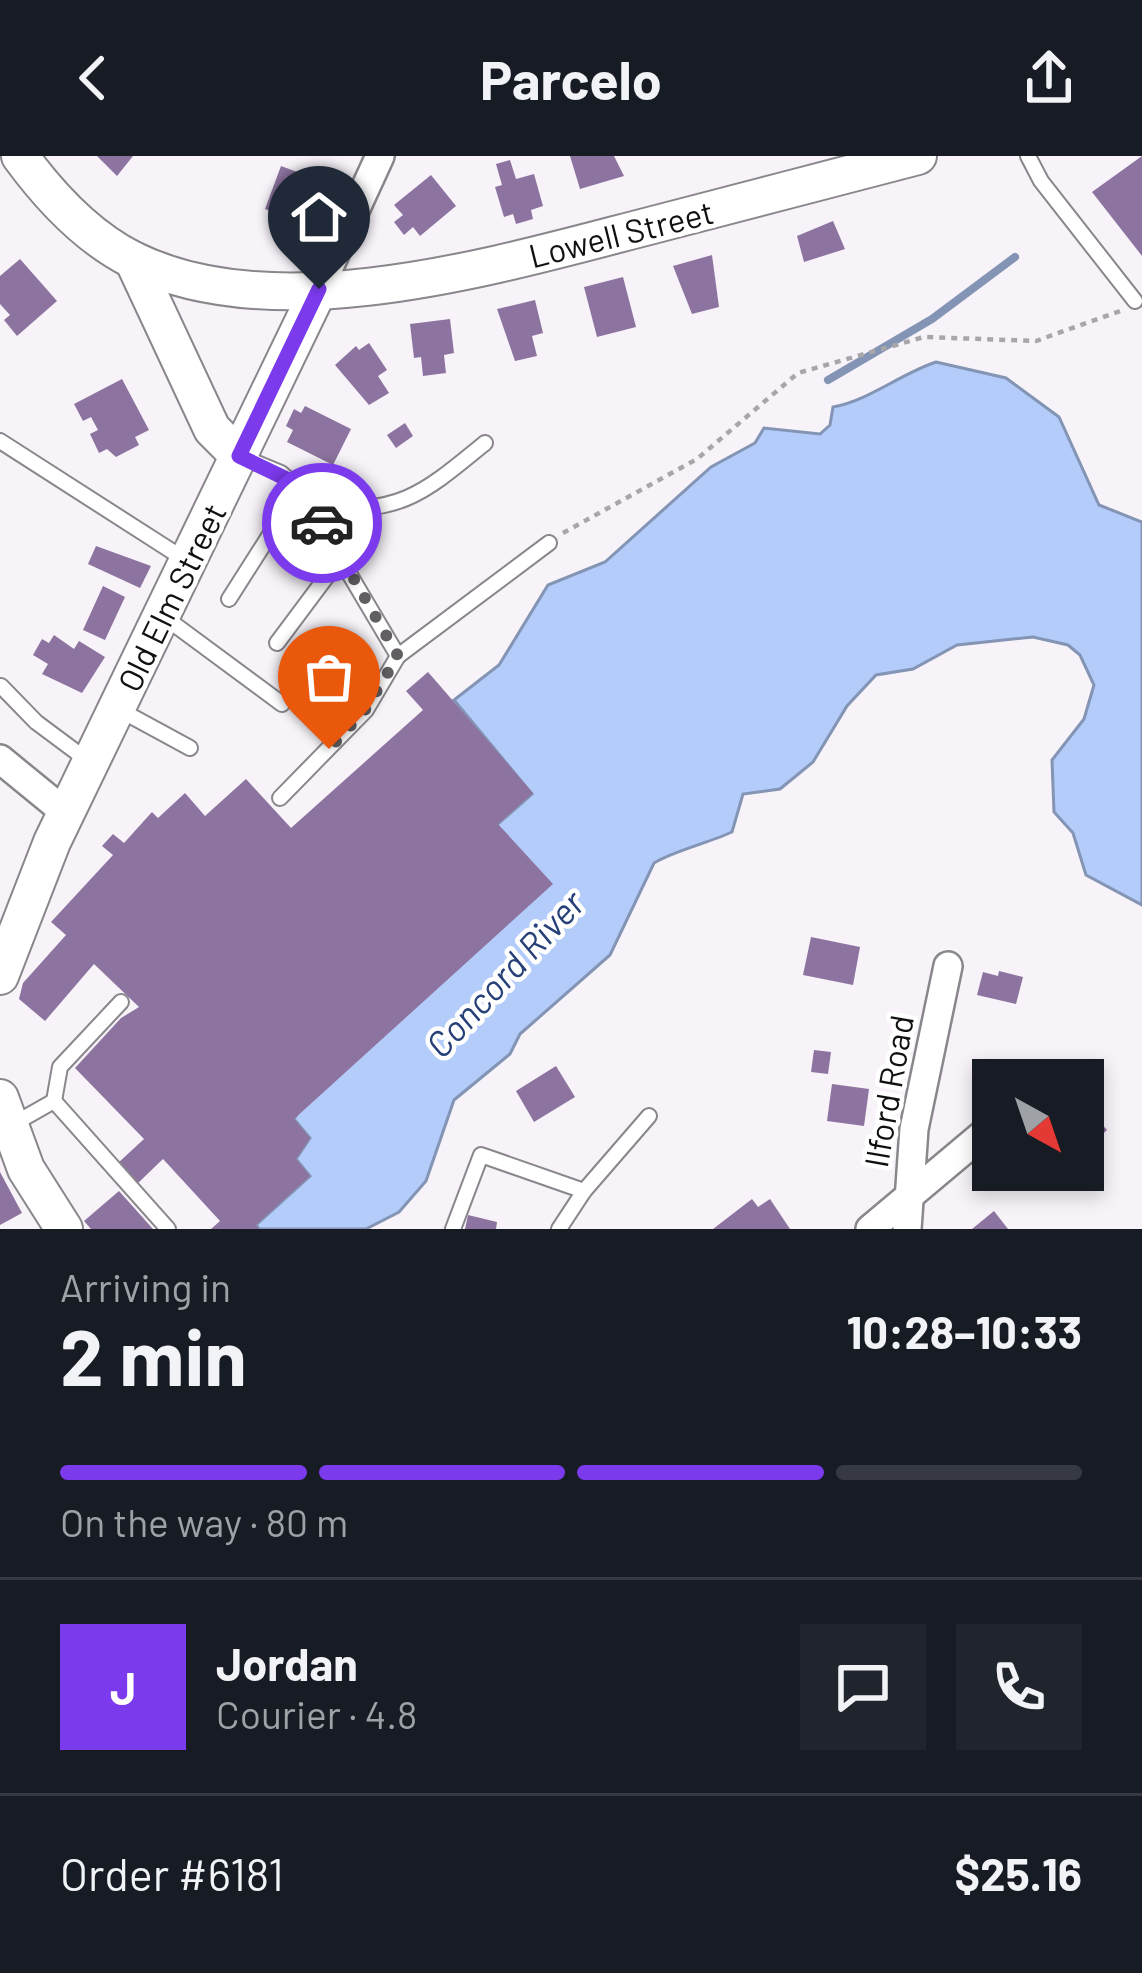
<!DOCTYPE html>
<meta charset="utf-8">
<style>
body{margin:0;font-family:Barlow,sans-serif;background:#20242c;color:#f1f3f6;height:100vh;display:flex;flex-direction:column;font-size:45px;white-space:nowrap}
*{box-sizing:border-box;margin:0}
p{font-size:39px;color:#9ea1a6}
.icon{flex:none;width:66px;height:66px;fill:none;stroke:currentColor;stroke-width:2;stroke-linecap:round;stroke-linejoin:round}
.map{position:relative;height:1073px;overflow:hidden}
.panel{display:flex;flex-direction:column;background:#171b24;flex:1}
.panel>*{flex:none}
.needle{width:78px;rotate:140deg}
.tools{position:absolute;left:972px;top:903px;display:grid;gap:24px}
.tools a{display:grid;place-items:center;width:132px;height:132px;border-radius:0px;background:#171b24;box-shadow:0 6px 18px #0003;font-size:60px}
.pin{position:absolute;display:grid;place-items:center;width:102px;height:102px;color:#fff;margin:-123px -51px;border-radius:50% 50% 50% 0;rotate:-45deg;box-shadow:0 0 12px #0007}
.pin .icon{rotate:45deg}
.courier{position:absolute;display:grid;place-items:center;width:120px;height:120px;margin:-60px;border:9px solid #7c3aed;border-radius:50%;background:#fff;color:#222;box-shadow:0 3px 15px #0007}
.headline em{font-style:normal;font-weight:700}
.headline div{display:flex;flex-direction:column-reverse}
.headline{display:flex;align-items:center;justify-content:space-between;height:204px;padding:0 60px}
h1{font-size:78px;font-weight:700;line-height:90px}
.bar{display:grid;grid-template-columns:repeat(4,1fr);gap:18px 12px;align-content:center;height:144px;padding:0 60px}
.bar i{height:15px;border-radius:9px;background:#363941}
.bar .on{background:#7c3aed}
.bar p{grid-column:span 4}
.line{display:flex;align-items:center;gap:30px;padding:0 60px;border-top:3px solid #363941}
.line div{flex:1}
.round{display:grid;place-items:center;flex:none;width:126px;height:126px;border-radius:0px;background:#20242c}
header{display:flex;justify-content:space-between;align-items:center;height:156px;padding:0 60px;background:#171b24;font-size:54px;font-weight:700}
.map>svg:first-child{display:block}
.water{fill:#b4ccfa;stroke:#8394b4;stroke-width:3}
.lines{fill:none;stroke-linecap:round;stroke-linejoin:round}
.stream{stroke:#8394b4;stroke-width:8}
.building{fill:#8d74a0}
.lane-casing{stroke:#8a878c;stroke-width:18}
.street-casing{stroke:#8a878c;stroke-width:32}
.secondary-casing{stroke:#8a878c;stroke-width:40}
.path{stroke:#a9a6aa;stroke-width:4.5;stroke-dasharray:6 6;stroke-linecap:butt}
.lane{stroke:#fff;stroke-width:14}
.street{stroke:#fff;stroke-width:27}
.secondary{stroke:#fff;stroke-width:36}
.done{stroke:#625f62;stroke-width:12;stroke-dasharray:0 21.6}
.route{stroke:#7c3aed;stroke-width:15}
.labels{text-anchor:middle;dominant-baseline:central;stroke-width:9;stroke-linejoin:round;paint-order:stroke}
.street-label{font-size:33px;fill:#111011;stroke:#fff}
.water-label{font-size:36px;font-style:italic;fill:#274178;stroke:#fff}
</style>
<header><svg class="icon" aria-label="back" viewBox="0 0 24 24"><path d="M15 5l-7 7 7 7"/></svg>Parcelo<svg class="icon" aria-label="share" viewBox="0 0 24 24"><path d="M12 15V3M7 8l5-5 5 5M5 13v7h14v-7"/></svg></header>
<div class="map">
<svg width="1142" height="1073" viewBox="0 0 1142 1073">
<rect width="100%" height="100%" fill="#f7f3f9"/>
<path class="water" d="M936,206l70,16 53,39 40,88 43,17v383l-56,-30 -13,-42 -19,-21 -2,-52 32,-41 10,-34 -14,-30 -12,-10 -35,-8 -76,8 -44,24 -37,6 -29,31 -34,56 -33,27 -37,5 -11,38c-21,10 -59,19 -78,31l-44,92 -90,79 -10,20 -56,46 -28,81 -27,31 -33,17h-107l-3,-4 54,-49 -14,-17 14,-21 -16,-19 204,-295 34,-30 -78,-94 45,-35 49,-80 57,-23 106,-95 44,-24 9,-15 56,6 10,-9 3,-18c35,-6 67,-33 103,-45z"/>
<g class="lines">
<polyline class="stream" points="828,224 932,163 1015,101"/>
</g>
<g class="building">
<polygon points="97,0 133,0 117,20"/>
<polygon points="570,0 614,0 624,20 580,33"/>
<polygon points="1142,0 1142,100 1092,36"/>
<polygon points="510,4 516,23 534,18 543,50 531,54 533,63 516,68 513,58 504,61 495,31 502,29 496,8"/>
<polygon points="281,10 308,20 291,63 265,53"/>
<polygon points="431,19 456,50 420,80 413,71 404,79 394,66 403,59 394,49"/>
<polygon points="833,65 845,93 804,106 797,80"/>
<polygon points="712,99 719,151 692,158 673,110"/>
<polygon points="20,103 57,145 17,180 4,164 10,159 0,148 0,120"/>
<polygon points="623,121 636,171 597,181 584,131"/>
<polygon points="535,144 543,177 532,180 537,200 515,205 497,153"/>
<polygon points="450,163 454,197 444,199 446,217 423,220 421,201 414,202 410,168"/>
<polygon points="369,187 387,214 378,220 389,237 369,249 335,209 356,190 359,194"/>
<polygon points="122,223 149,274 135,281 139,289 116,301 107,293 99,297 90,278 98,274 91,261 83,265 74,248"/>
<polygon points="305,250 351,273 333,309 287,286 293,274 286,270 294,253 301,257"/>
<polygon points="405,267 413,280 396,292 387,279"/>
<polygon points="96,390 151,410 140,432 88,408"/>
<polygon points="103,430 125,441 105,484 83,474"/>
<polygon points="54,479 74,493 79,485 105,501 82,537 42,518 48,508 33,499 42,483 49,487"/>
<polygon points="428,516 533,637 498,668 553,728 294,963 310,982 296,1003 310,1020 256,1069 259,1073 211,1073 220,1065 163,1003 137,1028 118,1007 144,983 75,912 121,862 139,851 94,808 45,865 19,843 23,827 66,779 51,766 113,699 102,690 113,678 124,687 152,656 158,662 185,637 205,660 246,623 291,672 423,554 406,535"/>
<polygon points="811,781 860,791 853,829 803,819"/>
<polygon points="999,815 1023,821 1016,848 977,839 983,816 998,820"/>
<polygon points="814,894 831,896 828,918 811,916"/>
<polygon points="556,910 575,941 534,966 516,935"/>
<polygon points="832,928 869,933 864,970 827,965"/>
<polygon points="1091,956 1107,974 1083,997 1083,964"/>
<polygon points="0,1016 22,1057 0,1069"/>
<polygon points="119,1035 153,1073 91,1073 84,1065"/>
<polygon points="752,1043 758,1051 770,1043 790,1073 713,1073"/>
<polygon points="994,1055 1008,1073 972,1073"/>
<polygon points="468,1059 497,1066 496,1073 465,1073"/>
</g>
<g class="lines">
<g class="lane-casing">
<g id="lane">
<polyline points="1028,0 1041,25 1135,145"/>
<polyline points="0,285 184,403"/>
<polyline points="240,300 281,317 299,333 398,500 549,387"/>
<path d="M312,352c89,5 106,-10 173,-65"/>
<polyline points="229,443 299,333"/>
<polyline points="163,460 282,548"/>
<polyline points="277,487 342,400"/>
<polyline points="1,530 36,566 87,604"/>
<polyline points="120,554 190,592"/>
<polyline points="280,642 366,554 398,500"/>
<polyline points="54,945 60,911 121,846"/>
<polyline points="10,970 54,945 168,1073"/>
<polyline points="453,1073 481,999 584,1035"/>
<polyline points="559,1073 584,1035 649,960"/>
</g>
</g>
<g class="street-casing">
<g id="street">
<polyline points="319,133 380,0"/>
<polyline points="0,603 66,657"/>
<polyline points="870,1073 988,974"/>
<polyline points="907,1073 914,973 948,810"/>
</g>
</g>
<g class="secondary-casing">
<g id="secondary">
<path d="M20,0c30,41 67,81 113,104 146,72 372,3 520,-35 88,-23 177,-46 265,-69"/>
<polyline points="133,104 212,273 239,300"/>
<polyline points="0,820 52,686 319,133"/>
<polyline points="0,942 26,1013 64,1073"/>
</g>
</g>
<polyline class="path" points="563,377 697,303 798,217 924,181 1036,185 1120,155"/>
<use href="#lane" class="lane"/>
<use href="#street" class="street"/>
<use href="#secondary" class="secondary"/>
</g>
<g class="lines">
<polyline class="done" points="322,367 398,500 365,554 329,593"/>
<polyline class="route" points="319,133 239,300 293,326 322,367"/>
</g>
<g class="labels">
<g class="street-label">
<text transform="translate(621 77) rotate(-14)">Lowell Street</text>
<text transform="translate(171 441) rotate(-64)">Old Elm Street</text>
<text transform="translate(888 935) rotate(-80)">Ilford Road</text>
</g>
<g class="water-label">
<text transform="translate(504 817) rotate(-47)">Concord River</text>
</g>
</g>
</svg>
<div class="tools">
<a><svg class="needle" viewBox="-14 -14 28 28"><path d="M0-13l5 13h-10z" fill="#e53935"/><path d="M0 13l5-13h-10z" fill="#9ea1a6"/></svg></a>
</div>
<div class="pin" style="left:329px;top:593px;background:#ea580c"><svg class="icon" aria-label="bag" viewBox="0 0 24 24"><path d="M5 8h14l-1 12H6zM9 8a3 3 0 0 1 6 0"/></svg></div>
<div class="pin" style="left:319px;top:133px;background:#1f2937"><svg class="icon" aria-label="home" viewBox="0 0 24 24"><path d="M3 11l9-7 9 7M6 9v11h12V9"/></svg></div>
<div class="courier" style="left:322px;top:367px"><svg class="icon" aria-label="car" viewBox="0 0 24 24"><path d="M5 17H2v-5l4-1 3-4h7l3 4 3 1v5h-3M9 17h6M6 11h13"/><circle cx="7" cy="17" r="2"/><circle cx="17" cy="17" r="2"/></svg></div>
</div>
<section class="panel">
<div class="headline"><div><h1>2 min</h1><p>Arriving in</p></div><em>10:28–10:33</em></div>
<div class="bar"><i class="on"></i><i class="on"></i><i class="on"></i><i></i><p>On the way · 80 m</p></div>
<div class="line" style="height:216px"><b class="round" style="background:#7c3aed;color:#fff">J</b><div><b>Jordan</b><p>Courier · 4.8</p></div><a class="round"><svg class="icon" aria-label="chat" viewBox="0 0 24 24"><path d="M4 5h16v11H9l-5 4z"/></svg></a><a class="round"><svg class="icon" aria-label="phone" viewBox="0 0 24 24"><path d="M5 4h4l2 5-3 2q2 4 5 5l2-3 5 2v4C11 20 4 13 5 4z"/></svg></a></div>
<div class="line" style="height:156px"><div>Order #6181</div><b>$25.16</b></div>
</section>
